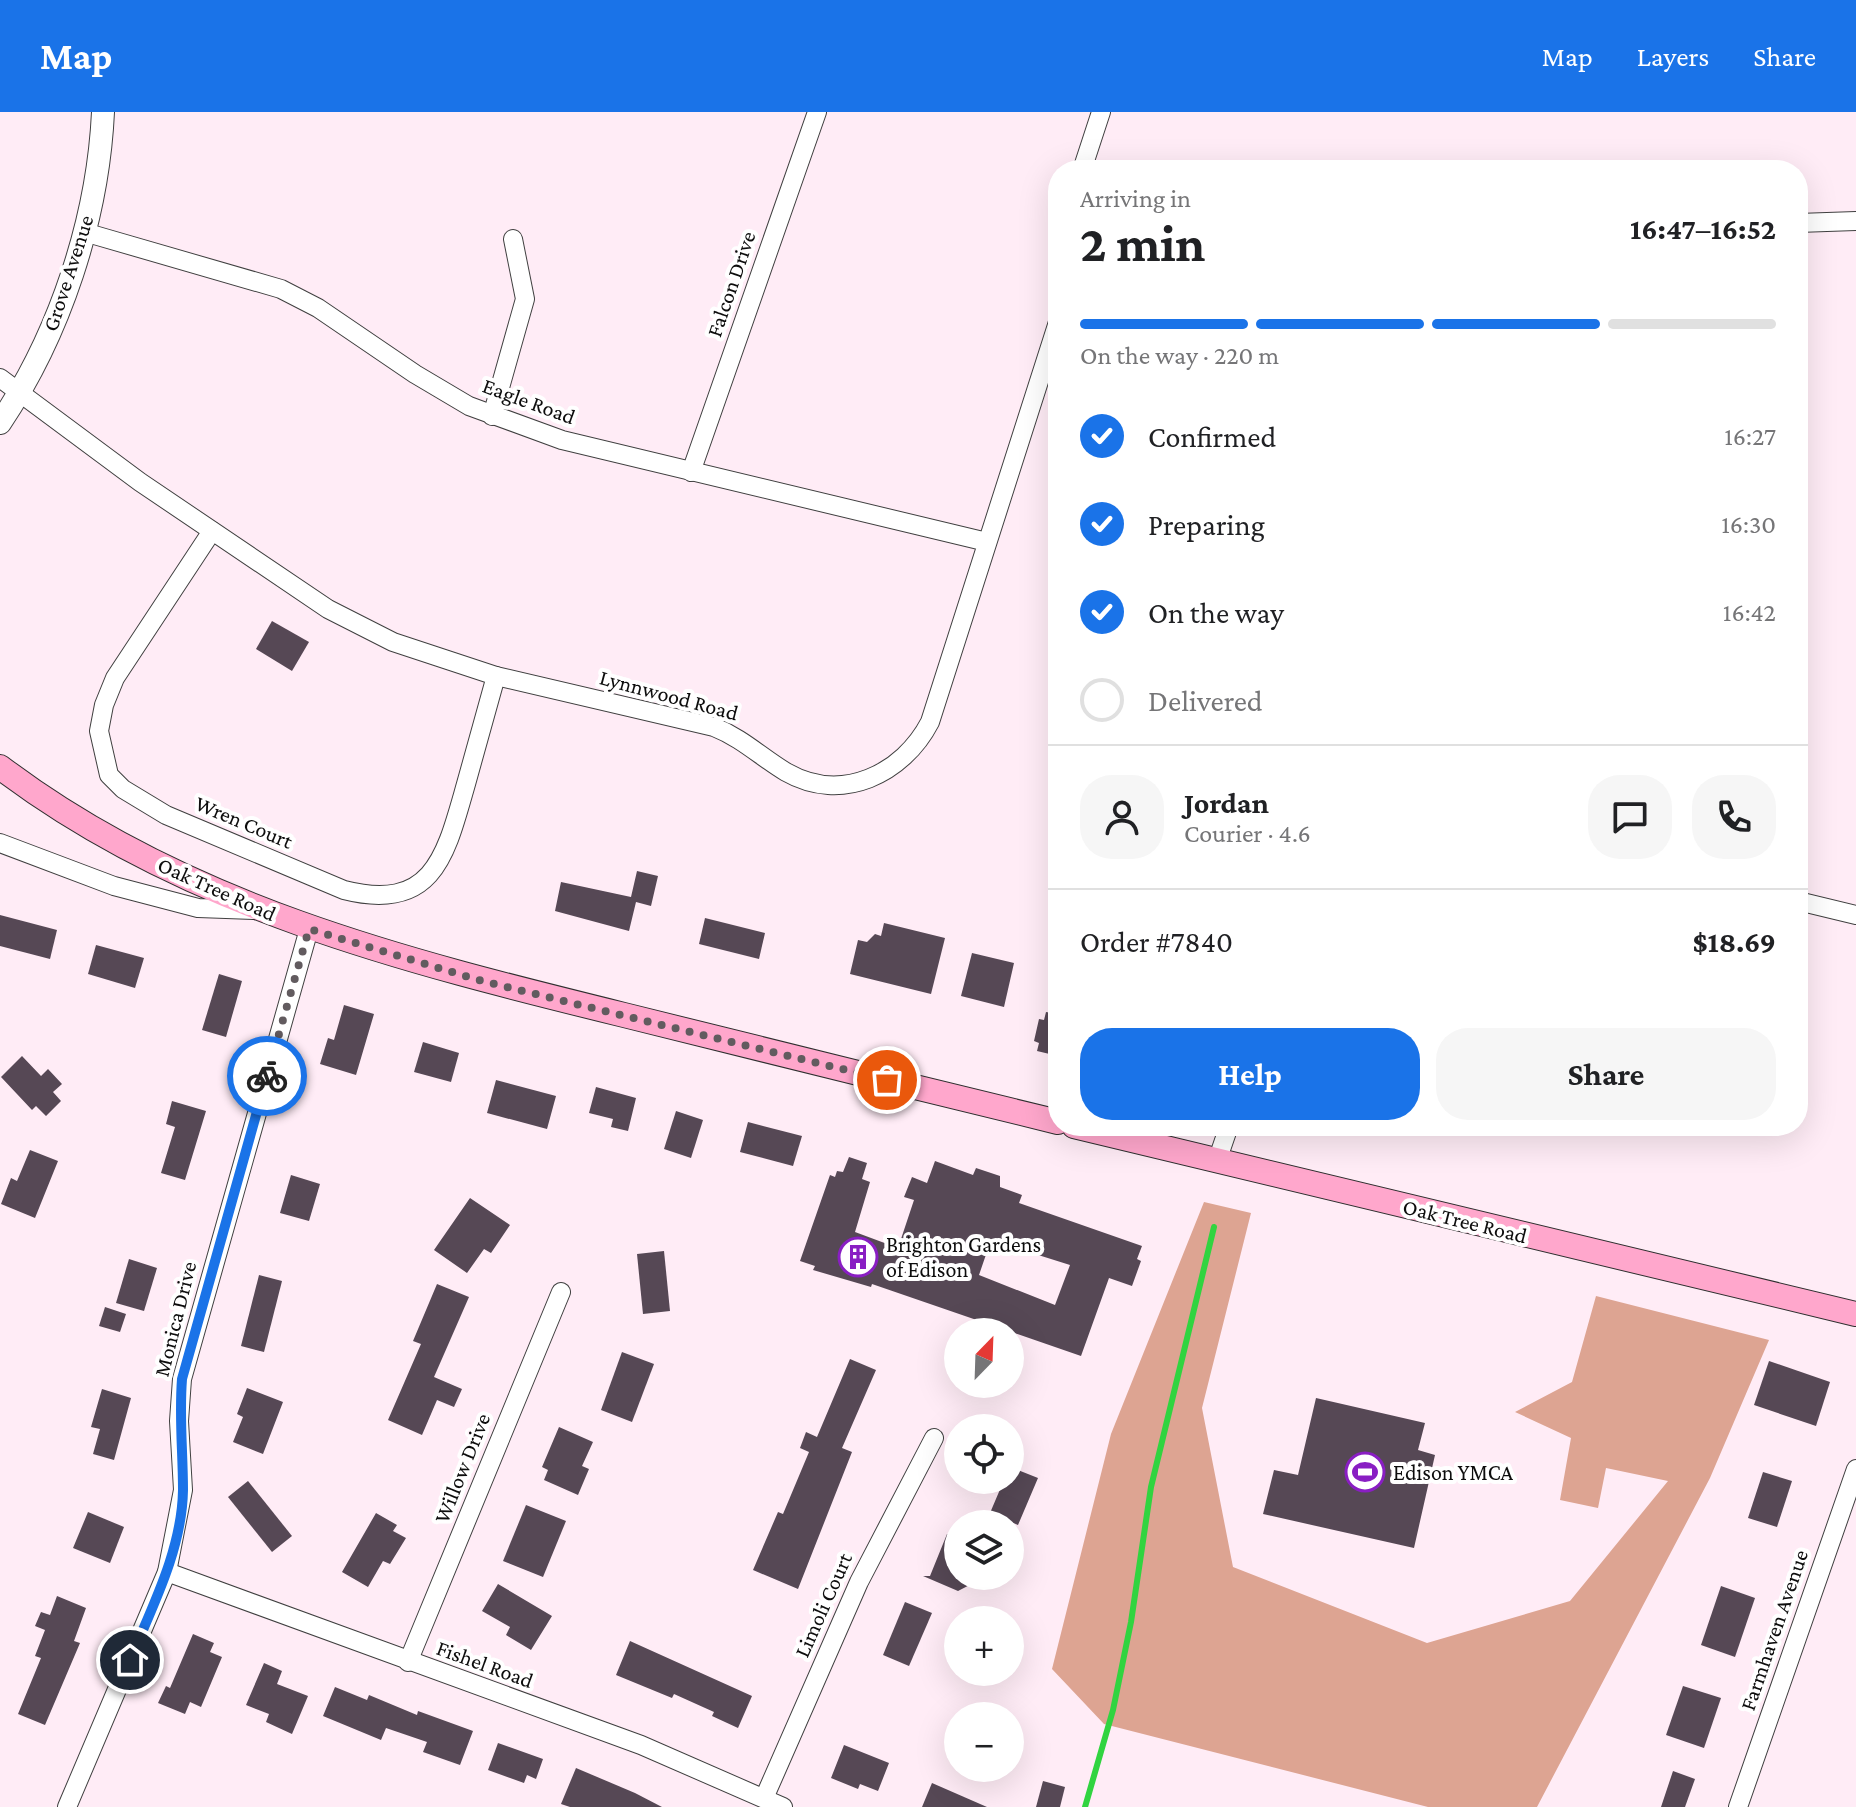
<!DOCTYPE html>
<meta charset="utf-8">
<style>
body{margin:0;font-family:"Crimson Pro",serif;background:#f6f6f6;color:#202124;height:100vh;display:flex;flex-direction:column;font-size:30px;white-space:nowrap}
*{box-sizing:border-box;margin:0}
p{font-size:26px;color:#757577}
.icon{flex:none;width:44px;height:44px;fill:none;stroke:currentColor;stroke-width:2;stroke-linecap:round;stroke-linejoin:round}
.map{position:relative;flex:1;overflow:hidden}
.panel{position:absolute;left:1048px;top:48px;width:760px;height:976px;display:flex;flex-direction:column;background:#fff;border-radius:32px;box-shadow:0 8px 32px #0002}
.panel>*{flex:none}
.needle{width:52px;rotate:23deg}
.buttons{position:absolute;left:944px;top:1206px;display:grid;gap:16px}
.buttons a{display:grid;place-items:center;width:80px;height:80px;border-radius:50%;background:#fff;box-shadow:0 8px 32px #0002;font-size:40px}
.pin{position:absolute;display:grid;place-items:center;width:68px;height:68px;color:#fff;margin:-34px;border:4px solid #fff;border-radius:50%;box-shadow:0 2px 8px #0007}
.courier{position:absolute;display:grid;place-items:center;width:80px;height:80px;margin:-40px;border:6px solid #1a73e8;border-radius:50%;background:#fff;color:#222;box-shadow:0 2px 10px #0007}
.overview em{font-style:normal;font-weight:700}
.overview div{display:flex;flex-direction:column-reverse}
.overview{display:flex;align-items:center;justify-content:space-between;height:136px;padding:0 32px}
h1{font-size:52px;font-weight:700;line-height:60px}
.bar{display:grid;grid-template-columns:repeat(4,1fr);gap:12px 8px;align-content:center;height:96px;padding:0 32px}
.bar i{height:10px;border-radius:6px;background:#e0e0e0}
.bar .on{background:#1a73e8}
.bar p{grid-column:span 4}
.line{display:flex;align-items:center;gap:20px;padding:0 32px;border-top:2px solid #e0e0e0}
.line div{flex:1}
.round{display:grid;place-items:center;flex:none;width:84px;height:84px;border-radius:32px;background:#f6f6f6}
ol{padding:0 32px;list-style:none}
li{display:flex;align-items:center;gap:24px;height:88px}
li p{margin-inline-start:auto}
li .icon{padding:8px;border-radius:50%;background:#1a73e8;color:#fff;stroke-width:4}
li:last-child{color:#757577}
li i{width:44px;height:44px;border:4px solid #e0e0e0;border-radius:50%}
.button{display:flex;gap:16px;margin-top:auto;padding:16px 32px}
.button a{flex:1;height:92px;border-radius:32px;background:#1a73e8;color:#fff;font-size:32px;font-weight:700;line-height:92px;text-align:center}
.button a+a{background:#f6f6f6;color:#202124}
header{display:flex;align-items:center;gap:48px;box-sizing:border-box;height:112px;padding:0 40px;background:#1a73e8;color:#fff}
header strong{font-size:38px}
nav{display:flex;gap:44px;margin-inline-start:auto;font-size:28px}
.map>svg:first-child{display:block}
.forest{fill:#dda492}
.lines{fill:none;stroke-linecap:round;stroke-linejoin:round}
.stream{stroke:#31d440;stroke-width:6}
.building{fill:#564855;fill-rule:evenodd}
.minor-casing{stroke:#404040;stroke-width:20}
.tertiary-casing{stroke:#404040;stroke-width:24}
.secondary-casing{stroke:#2f2f2f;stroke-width:26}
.minor{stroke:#fff;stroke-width:18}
.tertiary{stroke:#fff;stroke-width:22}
.secondary{stroke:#ffa7cc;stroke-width:24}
.done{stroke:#625b5f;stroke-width:8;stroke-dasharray:0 14.4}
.route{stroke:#1a73e8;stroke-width:10}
.labels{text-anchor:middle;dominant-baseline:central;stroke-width:8;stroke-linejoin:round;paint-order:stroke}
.street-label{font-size:22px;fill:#0d0d0d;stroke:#fff}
.poi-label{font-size:22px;fill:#0d0d0d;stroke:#fff;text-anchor:start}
</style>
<header>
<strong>Map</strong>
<nav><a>Map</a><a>Layers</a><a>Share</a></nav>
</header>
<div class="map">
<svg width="1856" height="1695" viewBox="0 0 1856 1695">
<rect width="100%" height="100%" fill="#ffecf6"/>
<polygon class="forest" points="1204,1090 1251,1101 1202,1296 1233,1455 1427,1531 1570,1489 1668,1369 1606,1356 1598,1396 1560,1388 1571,1326 1515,1300 1572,1270 1596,1184 1769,1228 1710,1366 1537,1695 1428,1695 1104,1612 1052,1557 1111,1322"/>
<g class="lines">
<polyline class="stream" points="1085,1695 1113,1598 1131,1510 1151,1375 1214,1115"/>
</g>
<g class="building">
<polygon points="272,509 309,530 292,559 256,537"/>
<polygon points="637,759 658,764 651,794 636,790 629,819 555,799 561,770 631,785"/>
<polygon points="0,803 57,818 50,847 0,834"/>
<polygon points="705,806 765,821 759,847 699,832"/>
<polygon points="884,811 945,826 931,882 850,862 858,828 867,830 875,822 881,824"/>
<polygon points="96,833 144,846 135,876 88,862"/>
<polygon points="972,841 1014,851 1004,895 961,884"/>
<polygon points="219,862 242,869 226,925 202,918"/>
<polygon points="344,893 374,902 356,963 320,952 328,926 334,928"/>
<polygon points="1046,900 1058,902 1058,944 1037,939 1039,931 1034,929 1039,907 1044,908"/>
<polygon points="423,930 459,941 451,970 414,960"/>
<polygon points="22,944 41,964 48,957 62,972 53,980 61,989 46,1004 36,994 32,998 1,965"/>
<polygon points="496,968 556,984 547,1017 487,1001"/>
<polygon points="596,975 636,986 628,1019 611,1015 613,1007 589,1001"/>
<polygon points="172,989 206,999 185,1068 161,1061 175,1015 166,1012"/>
<polygon points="676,999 703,1008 691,1046 664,1037"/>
<polygon points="748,1010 802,1024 793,1054 740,1040"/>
<polygon points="30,1038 58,1049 35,1106 1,1092 11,1066 17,1069"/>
<path d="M849,1045l18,6 -5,16 8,3 -15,50 43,16 16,-48 -10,-3 8,-20 15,6 8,-22 38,14 3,-7 24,8v11l22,8 -3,8 123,43 -5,13 4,2 -9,25 -23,-8 -28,78 -209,-72 -1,3 -58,-17 2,-4 -15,-5 30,-86 5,2 2,-6 6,1zM991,1128l79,25 -15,40 -76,-30z"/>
<polygon points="291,1063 320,1072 309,1109 280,1101"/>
<polygon points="470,1086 510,1113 491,1141 484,1137 467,1161 434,1138"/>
<polygon points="664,1139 670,1199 643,1202 637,1142"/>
<polygon points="129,1147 157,1156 144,1199 116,1191"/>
<polygon points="259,1163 282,1169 264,1240 241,1234"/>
<polygon points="437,1172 469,1185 434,1265 462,1277 454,1295 437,1288 422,1323 388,1308 421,1232 413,1229"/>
<polygon points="105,1195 126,1202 120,1220 99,1214"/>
<polygon points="622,1240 654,1252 632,1310 601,1298"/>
<polygon points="850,1247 876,1258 842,1336 852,1340 798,1477 753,1458 778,1400 783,1402 809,1340 800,1336 806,1320 817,1325"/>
<polygon points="1769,1249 1830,1270 1816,1314 1754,1293"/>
<polygon points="247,1276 283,1290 263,1342 233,1330 243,1305 237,1302"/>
<polygon points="102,1277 131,1286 114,1348 93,1342 100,1317 91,1315"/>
<polygon points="1316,1286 1425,1311 1418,1338 1435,1343 1414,1436 1263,1402 1274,1358 1298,1363"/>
<polygon points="559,1315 593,1330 582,1354 589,1357 578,1383 544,1368 548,1358 542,1355"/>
<polygon points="1010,1355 1038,1366 1018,1413 990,1401 1004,1368 1010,1368"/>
<polygon points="1763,1360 1792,1369 1777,1415 1748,1406"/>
<polygon points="248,1369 292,1424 272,1440 228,1385"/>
<polygon points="526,1393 566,1409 543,1465 503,1449"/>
<polygon points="88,1400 124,1415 110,1451 73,1436"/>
<polygon points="376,1401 397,1413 393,1419 406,1426 390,1452 383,1449 368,1475 342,1460"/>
<polygon points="947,1422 958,1426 958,1464 987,1464 958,1479 923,1464 930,1464"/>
<polygon points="498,1472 552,1504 531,1538 506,1523 510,1515 482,1499"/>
<polygon points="1721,1474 1755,1486 1735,1545 1701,1533"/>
<polygon points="57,1484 86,1496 74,1529 80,1531 45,1613 18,1602 41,1546 35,1544 45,1518 35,1514 41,1500 50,1503"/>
<polygon points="905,1490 932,1501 909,1554 883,1543"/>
<polygon points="193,1522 214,1531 210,1540 222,1545 201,1595 190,1590 185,1602 158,1591 166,1574 170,1576"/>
<polygon points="630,1529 752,1584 738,1616 712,1604 714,1600 674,1582 672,1586 616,1563"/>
<polygon points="264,1551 282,1559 277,1572 308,1584 292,1622 266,1610 269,1602 246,1593"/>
<polygon points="1683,1574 1721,1586 1704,1636 1666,1623"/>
<polygon points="335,1575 367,1588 369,1583 417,1603 418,1599 473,1619 460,1653 423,1640 427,1630 386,1616 381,1628 323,1604"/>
<polygon points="498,1631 543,1647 536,1667 527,1663 524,1671 488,1658"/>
<polygon points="844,1633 889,1651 878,1679 860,1672 858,1677 831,1666"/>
<polygon points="576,1656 635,1681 662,1695 570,1695 561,1692"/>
<polygon points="1673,1659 1695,1667 1685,1695 1661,1695"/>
<polygon points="1043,1669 1065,1675 1060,1695 1036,1695"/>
<polygon points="932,1671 987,1695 922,1695"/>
</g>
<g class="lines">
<g class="minor-casing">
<g id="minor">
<polyline points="1082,58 1101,0"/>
<polyline points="1798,111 1856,109"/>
<polyline points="84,120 281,177 318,196 415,262 469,294 562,328 987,430"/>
<path d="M0,266l140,104 188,127 65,33 103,34 218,51c28,11 47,30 72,45 56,32 117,2 144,-50l128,-400"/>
<polyline points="492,304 525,187 513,127"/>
<polyline points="691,360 817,0"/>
<path d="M212,419l-97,147 -11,27 -5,26 10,44 14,14 43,26 178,75c90,23 102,-36 122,-106 10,-36 20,-72 30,-108"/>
<polyline points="0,731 114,774 198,796 254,798"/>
<polyline points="1798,789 1856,803"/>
<polyline points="1217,1049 1229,1014"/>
<polyline points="167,1460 641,1633 783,1695"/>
<polyline points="408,1550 561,1180"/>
<polyline points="765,1684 859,1470 934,1326"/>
<polyline points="67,1695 167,1460 183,1378 179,1309 182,1267 309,817"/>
<polyline points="1738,1695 1856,1357"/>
</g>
</g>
<g class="tertiary-casing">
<path id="tertiary" d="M0,311c60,-89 98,-204 103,-311"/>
</g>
<g class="secondary-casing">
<g id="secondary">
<path d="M0,655c183,139 405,194 624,248 145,36 289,72 434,107"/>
<polyline points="1074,1014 1856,1202"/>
</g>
</g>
<use href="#minor" class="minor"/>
<use href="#tertiary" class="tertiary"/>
<use href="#secondary" class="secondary"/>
</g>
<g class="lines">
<polyline class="done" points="267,964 309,817 482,869 887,968"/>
<path class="route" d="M130,1548c22,-53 52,-110 53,-170 0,-38 -4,-72 -1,-111l85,-303"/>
</g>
<defs>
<g id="building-ring" transform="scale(2)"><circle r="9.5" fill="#fff" stroke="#891ec3" stroke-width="1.5"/><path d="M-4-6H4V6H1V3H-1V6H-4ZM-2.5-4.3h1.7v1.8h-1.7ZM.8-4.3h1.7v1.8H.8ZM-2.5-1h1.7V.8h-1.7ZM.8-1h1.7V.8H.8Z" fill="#891ec3"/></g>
<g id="stadium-ring" transform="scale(2)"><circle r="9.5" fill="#fff" stroke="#891ec3" stroke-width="1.5"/><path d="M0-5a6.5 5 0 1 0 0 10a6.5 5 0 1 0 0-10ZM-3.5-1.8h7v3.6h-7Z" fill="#891ec3"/></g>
</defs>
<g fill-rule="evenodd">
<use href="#building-ring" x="858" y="1145"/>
<use href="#stadium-ring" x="1365" y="1360"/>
</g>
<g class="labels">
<g class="street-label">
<text transform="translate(68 161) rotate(-72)">Grove Avenue</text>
<text transform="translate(731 172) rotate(-71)">Falcon Drive</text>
<text transform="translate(529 289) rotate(20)">Eagle Road</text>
<text transform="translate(669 583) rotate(15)">Lynnwood Road</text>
<text transform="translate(244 710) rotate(23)">Wren Court</text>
<text transform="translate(217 777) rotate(24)">Oak Tree Road</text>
<text transform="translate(1465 1109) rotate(14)">Oak Tree Road</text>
<text transform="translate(175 1207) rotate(-76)">Monica Drive</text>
<text transform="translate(462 1356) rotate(-68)">Willow Drive</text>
<text transform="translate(823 1493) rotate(-66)">Limoli Court</text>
<text transform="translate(1774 1518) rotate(-71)">Farmhaven Avenue</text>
<text transform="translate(485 1552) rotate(20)">Fishel Road</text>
</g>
<g class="poi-label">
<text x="886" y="1132">Brighton Gardens<tspan x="886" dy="25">of Edison</tspan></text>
<text x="1393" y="1360">Edison YMCA</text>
</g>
</g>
</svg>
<div class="buttons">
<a><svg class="needle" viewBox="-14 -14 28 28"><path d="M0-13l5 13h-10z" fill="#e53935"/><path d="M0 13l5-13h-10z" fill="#757577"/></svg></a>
<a><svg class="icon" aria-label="locate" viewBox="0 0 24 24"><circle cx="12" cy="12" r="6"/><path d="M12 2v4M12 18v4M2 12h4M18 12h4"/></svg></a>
<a><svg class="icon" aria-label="layers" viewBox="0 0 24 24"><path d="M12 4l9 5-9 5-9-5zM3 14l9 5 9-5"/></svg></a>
<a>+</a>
<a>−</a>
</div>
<div class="pin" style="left:887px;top:968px;background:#ea580c"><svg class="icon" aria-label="bag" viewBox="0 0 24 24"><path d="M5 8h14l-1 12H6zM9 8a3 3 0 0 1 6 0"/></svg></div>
<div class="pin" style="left:130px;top:1548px;background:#1f2937"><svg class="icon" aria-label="home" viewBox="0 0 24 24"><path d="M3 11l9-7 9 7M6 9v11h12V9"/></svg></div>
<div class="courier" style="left:267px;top:964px"><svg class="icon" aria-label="bike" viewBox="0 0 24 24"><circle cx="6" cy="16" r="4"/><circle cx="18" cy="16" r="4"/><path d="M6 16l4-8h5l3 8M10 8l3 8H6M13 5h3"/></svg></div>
<section class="panel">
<div class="overview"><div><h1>2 min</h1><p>Arriving in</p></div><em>16:47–16:52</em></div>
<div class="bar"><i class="on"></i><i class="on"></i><i class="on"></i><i></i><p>On the way · 220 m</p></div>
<ol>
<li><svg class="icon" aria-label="check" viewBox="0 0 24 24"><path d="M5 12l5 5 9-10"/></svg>Confirmed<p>16:27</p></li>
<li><svg class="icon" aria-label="check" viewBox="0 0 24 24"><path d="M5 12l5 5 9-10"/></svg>Preparing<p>16:30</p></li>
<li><svg class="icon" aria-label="check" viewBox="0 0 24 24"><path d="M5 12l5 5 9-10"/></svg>On the way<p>16:42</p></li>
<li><i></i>Delivered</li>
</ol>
<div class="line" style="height:144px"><a class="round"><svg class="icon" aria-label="person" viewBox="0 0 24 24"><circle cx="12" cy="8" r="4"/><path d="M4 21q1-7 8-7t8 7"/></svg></a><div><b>Jordan</b><p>Courier · 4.6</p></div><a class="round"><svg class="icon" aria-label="chat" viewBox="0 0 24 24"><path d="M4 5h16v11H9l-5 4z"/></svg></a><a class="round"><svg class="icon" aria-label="phone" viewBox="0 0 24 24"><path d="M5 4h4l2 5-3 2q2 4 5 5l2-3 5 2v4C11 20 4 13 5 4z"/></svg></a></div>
<div class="line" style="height:104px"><div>Order #7840</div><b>$18.69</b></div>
<div class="button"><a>Help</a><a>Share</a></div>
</section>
</div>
